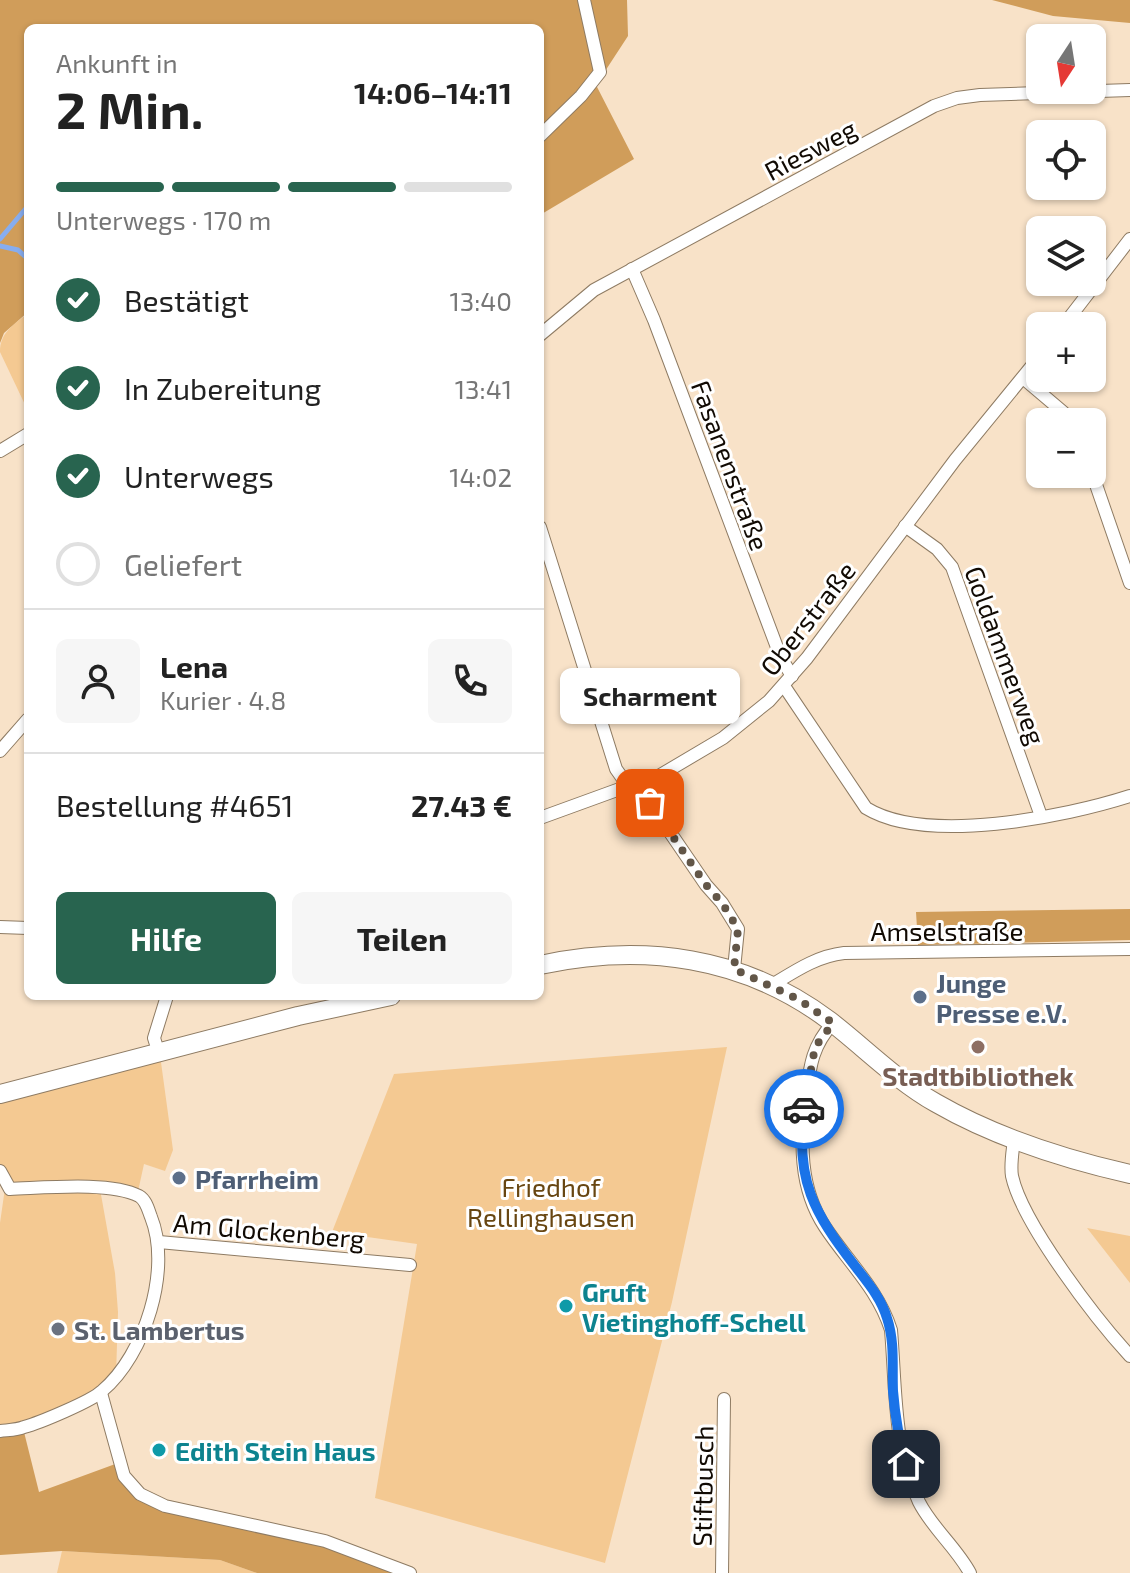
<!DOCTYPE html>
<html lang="de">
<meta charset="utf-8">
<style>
body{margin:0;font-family:"Exo 2",sans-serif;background:#f6f6f6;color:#222;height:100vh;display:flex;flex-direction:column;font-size:30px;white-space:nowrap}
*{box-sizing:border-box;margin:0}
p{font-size:26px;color:#767676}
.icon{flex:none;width:44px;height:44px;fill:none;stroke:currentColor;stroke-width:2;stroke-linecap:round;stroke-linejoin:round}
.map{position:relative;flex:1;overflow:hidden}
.sheet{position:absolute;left:24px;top:24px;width:520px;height:976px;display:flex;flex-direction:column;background:#fff;border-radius:12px;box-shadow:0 2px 6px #0004}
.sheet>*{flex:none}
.needle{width:52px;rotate:192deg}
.tools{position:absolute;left:1026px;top:24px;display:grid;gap:16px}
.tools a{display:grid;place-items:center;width:80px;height:80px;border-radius:12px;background:#fff;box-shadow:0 2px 6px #0004;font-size:40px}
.pin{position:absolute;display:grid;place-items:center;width:68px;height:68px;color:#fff;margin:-34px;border-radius:16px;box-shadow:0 4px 12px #0006}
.courier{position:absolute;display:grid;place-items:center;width:80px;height:80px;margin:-40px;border:6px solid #1a73e8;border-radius:50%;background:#fff;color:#222;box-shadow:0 2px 10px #0007}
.bubble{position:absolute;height:56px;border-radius:12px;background:#fff;box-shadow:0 2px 6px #0004;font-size:26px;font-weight:700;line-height:56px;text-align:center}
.summary em{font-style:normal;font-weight:700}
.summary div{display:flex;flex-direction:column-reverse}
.summary{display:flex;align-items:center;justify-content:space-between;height:136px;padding:0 32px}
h1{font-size:52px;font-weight:700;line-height:60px}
.bar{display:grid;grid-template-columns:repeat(4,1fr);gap:12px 8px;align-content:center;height:96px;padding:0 32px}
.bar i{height:10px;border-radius:6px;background:#e0e0e0}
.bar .selected{background:#28644f}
.bar p{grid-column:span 4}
.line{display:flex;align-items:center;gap:20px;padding:0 32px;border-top:2px solid #e0e0e0}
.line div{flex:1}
.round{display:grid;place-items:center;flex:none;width:84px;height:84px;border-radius:12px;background:#f6f6f6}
ol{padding:0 32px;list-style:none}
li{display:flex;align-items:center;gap:24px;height:88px}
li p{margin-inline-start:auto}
li .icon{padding:8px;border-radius:50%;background:#28644f;color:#fff;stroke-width:4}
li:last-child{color:#767676}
li i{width:44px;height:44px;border:4px solid #e0e0e0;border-radius:50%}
.primary-button{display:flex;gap:16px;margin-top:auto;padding:16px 32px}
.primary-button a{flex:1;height:92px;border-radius:12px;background:#28644f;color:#fff;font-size:32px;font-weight:700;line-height:92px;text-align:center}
.primary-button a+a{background:#f6f6f6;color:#222}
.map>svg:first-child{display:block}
.green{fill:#f4c992}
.forest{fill:#d09d5a}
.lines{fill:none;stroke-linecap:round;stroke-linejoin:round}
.stream{stroke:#87adef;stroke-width:5}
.minor-casing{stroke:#8e7b63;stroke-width:14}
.secondary-casing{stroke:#8e7b63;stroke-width:20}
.minor{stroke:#fff;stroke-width:12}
.secondary{stroke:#fff;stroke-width:18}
.done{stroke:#625648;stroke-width:8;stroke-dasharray:0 14.4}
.route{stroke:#1a73e8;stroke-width:10}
.service-dot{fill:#5c6f8a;stroke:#fff;stroke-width:3}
.education-dot{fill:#8d6e63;stroke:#fff;stroke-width:3}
.culture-dot{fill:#0f9aa8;stroke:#fff;stroke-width:3}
.worship-dot{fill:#6b7280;stroke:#fff;stroke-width:3}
.labels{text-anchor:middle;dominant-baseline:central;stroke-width:6;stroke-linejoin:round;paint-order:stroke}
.street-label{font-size:26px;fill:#110a03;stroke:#fff}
.service-label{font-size:26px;font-weight:bold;fill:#4e5e75;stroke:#fff;text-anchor:start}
.education-label{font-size:26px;font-weight:bold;fill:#785e54;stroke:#fff}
.park-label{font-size:26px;fill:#684611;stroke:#fff}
.culture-label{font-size:26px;font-weight:bold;fill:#0d838f;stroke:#fff;text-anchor:start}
.worship-label{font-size:26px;font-weight:bold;fill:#5b616d;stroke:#fff;text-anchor:start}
</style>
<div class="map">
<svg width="1130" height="1573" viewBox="0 0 1130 1573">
<rect width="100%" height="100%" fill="#f8e2c8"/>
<g class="green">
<path d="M28,313v98l-28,-59c0,-20 14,-27 28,-39z"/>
<polygon points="727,1047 672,1302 605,1563 375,1498 417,1244 332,1232 394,1074"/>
<polygon points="160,1055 173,1150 165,1171 144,1164 137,1196 100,1189 115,1273 118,1312 116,1376 100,1393 0,1430 0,1223 6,1181 0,1170 0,1095"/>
<polygon points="1087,1228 1130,1236 1130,1283"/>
<polygon points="62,1551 220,1560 257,1573 57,1573"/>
</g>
<g class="forest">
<polygon points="0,0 627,0 628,36 596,85 634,159 540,215 540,28 28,28 28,312 4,333 0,343"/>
<polygon points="992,0 1130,0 1130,23 1053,16"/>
<polygon points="1130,909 1130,940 918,945 916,912"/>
<polygon points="23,1428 39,1492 118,1463 137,1494 323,1541 408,1573 257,1573 220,1560 62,1551 0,1555 0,1432"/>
</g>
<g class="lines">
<g class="stream">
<polyline points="0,239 28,206"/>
<polyline points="0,246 18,250 28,259"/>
</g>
<g class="minor-casing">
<g id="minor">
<polyline points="540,136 581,96 600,72 584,0"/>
<polyline points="632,269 654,320 781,658 792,676"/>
<polyline points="1063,326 1130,239"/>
<polyline points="540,335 594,290 934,106 957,98 980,95 1130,90"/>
<polyline points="1023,378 1063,412 1070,422"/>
<polyline points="0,451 28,434"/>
<polyline points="1092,473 1130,583"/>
<polyline points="905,526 937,549 952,567 1041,816"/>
<polyline points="540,527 616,769 628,786 650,803 706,885 722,903 738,929 734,969"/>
<path d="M784,686l82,122c60,37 199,9 264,-12"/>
<polyline points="0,751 28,719"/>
<polyline points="540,818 628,786 652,780 723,738 769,701 807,658 955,460 1040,356"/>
<polyline points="0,927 28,928"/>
<path d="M772,985c23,-14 45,-29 72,-32l286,-4"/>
<path d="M833,1023c-21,23 -23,43 -27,73 -6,45 -7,92 19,131 23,35 53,62 66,103 5,58 2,117 28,172 13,26 37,45 51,71"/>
<polyline points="159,1054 154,1038 167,996"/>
<path d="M1014,1139c-1,11 -4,25 -2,37 10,47 84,143 118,180"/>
<path d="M0,1171l10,18c33,-1 100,-8 129,7 7,4 9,13 12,21 21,52 -6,138 -49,174 -10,10 -63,32 -78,36 -7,3 -16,3 -24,4"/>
<polyline points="159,1242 410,1265"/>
<polyline points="101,1393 124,1476 140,1494 165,1506 325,1541 410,1573"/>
<polyline points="722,1573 724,1399"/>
</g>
</g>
<g class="secondary-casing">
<g id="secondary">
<path d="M540,965c103,-22 204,-9 290,56 35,27 67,60 106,82 59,34 128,56 194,71"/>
<polyline points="0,1094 298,1016 391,996"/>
</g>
</g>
<use href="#minor" class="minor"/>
<use href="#secondary" class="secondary"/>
</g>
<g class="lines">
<polyline class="done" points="650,803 706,885 722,903 738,929 734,969 798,999 833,1023 815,1047 804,1109"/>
<path class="route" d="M804,1109c-9,71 10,104 51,157 13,17 26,32 32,52 8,24 5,49 6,73 2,25 6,49 13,73"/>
</g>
<g class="service-dot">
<circle cx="920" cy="997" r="8"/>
<circle cx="179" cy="1178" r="8"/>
</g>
<circle class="education-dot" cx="978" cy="1047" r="8"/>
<g class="culture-dot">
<circle cx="566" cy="1306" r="8"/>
<circle cx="159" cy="1450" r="8"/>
</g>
<circle class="worship-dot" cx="58" cy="1329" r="8"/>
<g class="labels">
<g class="street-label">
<text transform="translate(810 149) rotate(-28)">Riesweg</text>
<text transform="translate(731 465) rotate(70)">Fasanenstraße</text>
<text transform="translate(807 618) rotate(-52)">Oberstraße</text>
<text transform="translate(1006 655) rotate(70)">Goldammerweg</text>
<text x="947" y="930">Amselstraße</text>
<text transform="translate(269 1230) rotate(5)">Am Glockenberg</text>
<text transform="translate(702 1486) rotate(-89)">Stiftbusch</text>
</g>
<g class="service-label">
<text x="936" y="982">Junge<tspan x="936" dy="30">Presse e.V.</tspan></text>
<text x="195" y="1178">Pfarrheim</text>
</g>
<g class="education-label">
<text x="978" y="1075">Stadtbibliothek</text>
</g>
<g class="park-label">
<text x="551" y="1186">Friedhof<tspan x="551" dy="30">Rellinghausen</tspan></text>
</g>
<g class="culture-label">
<text x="582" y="1291">Gruft<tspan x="582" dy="30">Vietinghoff-Schell</tspan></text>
<text x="175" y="1450">Edith Stein Haus</text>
</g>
<g class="worship-label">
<text x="74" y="1329">St. Lambertus</text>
</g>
</g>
</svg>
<div class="tools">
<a><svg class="needle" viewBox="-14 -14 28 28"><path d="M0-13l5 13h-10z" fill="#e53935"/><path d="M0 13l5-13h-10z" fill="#767676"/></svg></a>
<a><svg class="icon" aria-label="locate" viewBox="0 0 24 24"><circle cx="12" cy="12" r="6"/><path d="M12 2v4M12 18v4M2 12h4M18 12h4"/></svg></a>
<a><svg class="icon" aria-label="layers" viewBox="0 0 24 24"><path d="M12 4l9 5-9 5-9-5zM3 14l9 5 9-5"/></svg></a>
<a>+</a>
<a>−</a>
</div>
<div class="pin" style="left:650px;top:803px;background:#ea580c"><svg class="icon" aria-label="bag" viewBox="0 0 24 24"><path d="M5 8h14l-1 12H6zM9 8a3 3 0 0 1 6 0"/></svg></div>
<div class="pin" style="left:906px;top:1464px;background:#1f2937"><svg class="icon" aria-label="home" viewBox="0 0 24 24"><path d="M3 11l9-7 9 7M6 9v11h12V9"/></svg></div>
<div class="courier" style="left:804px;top:1109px"><svg class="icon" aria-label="car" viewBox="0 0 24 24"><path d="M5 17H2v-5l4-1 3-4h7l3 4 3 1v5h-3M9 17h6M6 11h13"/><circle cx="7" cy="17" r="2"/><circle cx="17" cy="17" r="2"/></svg></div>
<div class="bubble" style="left:560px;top:668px;width:180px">Scharment</div>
<section class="sheet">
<div class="summary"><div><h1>2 Min.</h1><p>Ankunft in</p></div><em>14:06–14:11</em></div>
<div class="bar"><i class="selected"></i><i class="selected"></i><i class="selected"></i><i></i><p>Unterwegs · 170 m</p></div>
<ol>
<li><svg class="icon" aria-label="check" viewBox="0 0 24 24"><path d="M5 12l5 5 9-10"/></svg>Bestätigt<p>13:40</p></li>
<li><svg class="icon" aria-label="check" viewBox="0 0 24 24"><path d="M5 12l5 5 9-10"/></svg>In Zubereitung<p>13:41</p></li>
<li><svg class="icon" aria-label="check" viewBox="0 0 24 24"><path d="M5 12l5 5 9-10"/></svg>Unterwegs<p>14:02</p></li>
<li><i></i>Geliefert</li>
</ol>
<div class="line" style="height:144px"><a class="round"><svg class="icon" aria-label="person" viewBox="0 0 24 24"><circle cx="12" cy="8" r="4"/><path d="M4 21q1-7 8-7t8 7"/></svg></a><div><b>Lena</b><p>Kurier · 4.8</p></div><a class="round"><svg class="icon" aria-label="phone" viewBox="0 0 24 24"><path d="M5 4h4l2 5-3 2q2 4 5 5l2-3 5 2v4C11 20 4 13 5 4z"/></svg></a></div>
<div class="line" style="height:104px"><div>Bestellung #4651</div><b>27.43 €</b></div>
<div class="primary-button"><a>Hilfe</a><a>Teilen</a></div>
</section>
</div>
